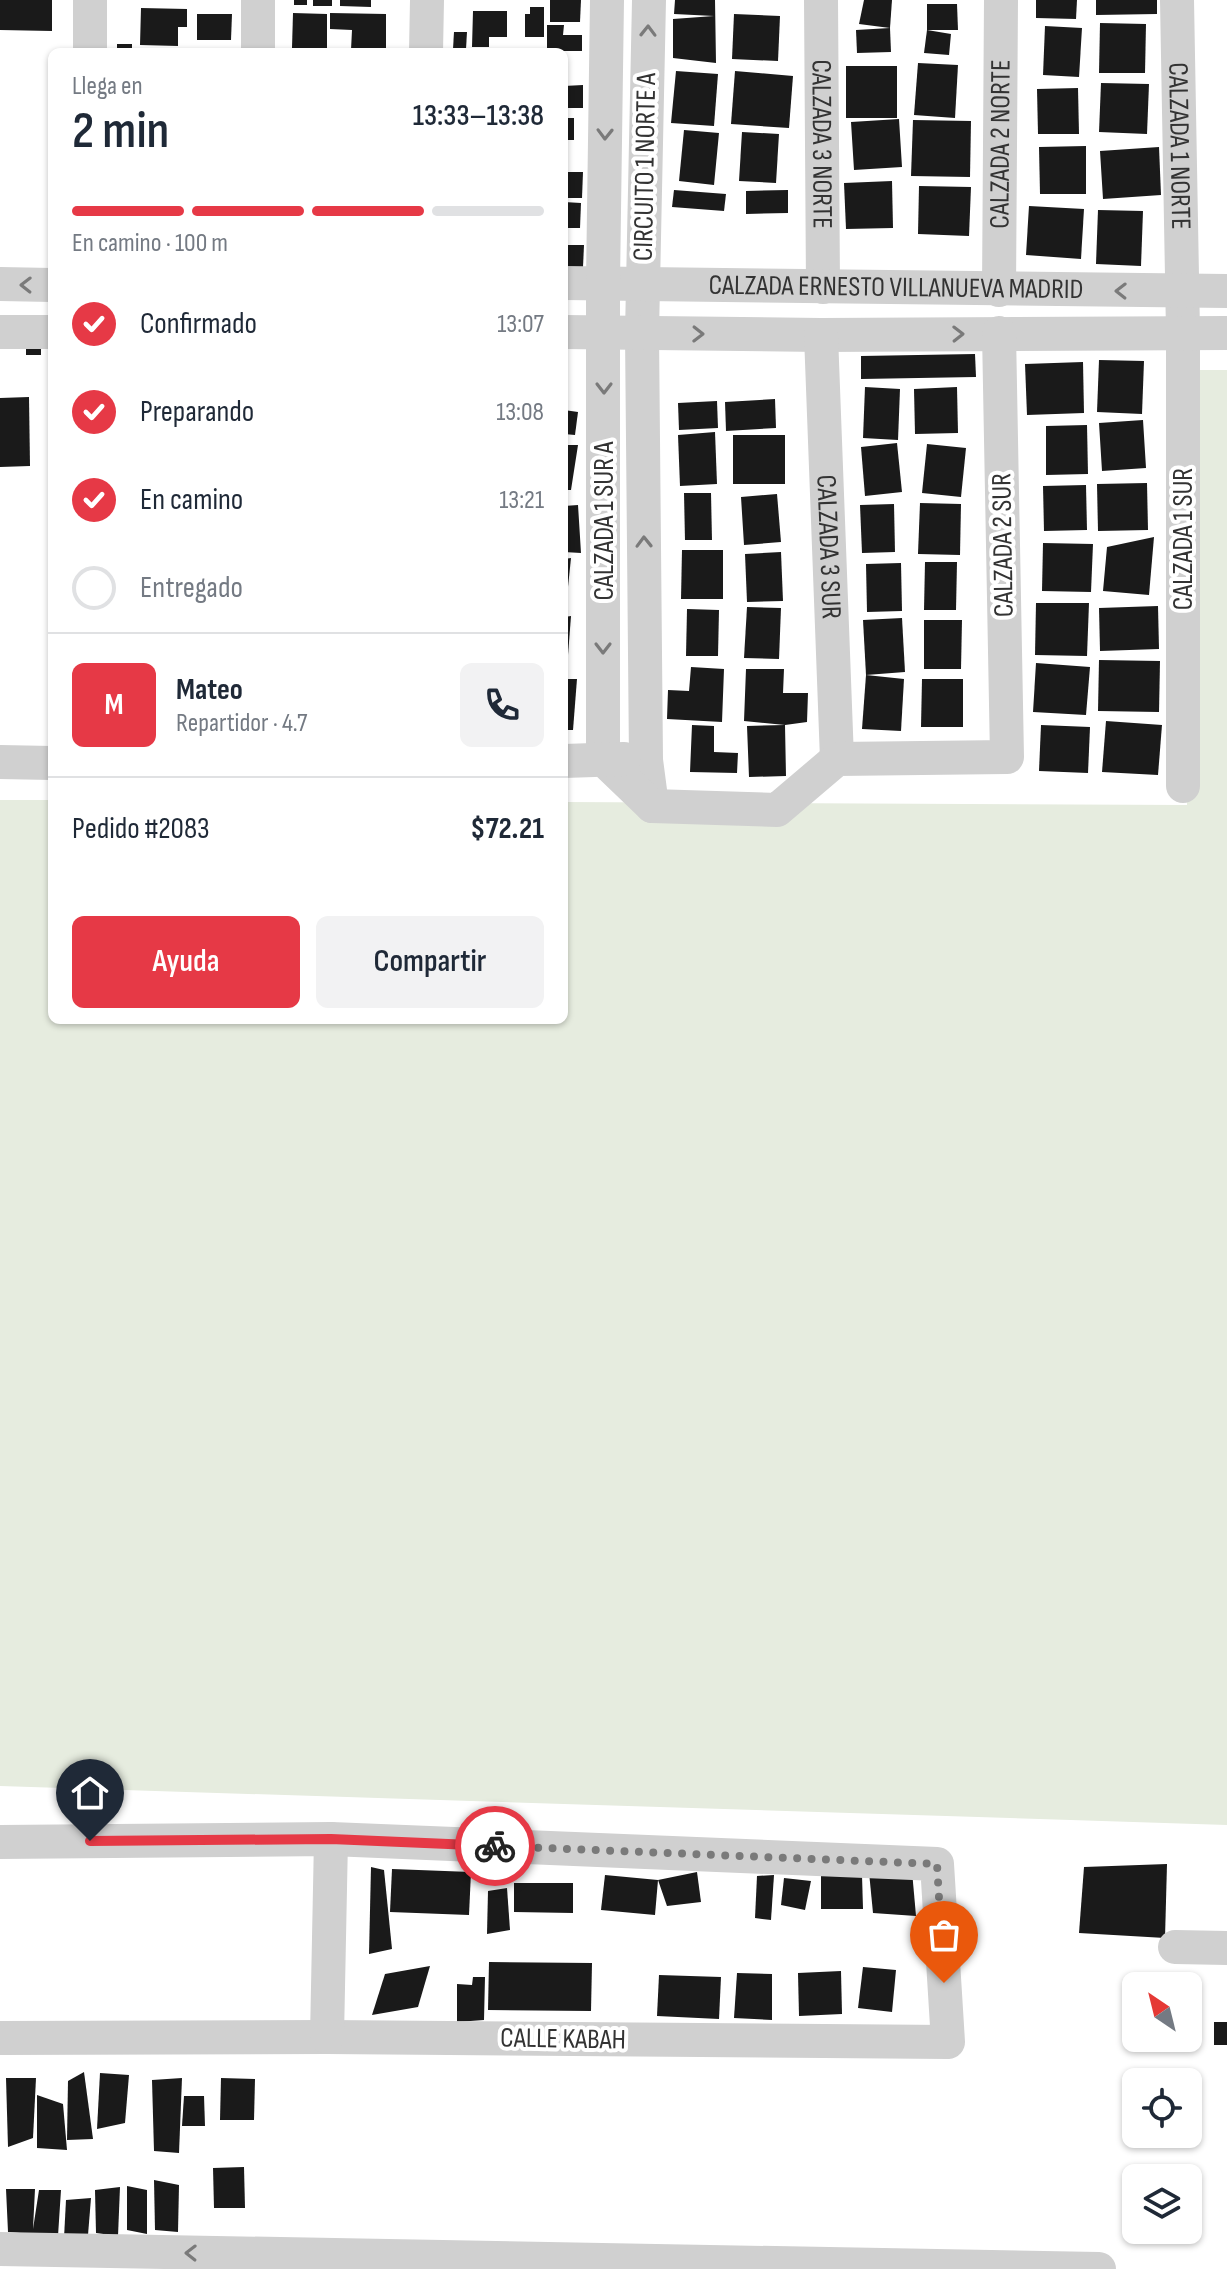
<!DOCTYPE html>
<html lang="es">
<meta charset="utf-8">
<style>
body{margin:0;font-family:"Sofia Sans Condensed",sans-serif;background:#f2f2f3;color:#1f2937;height:100vh;display:flex;flex-direction:column;font-size:30px;white-space:nowrap}
*{box-sizing:border-box;margin:0}
p{font-size:26px;color:#747a83}
.icon{flex:none;width:44px;height:44px;fill:none;stroke:currentColor;stroke-width:2;stroke-linecap:round;stroke-linejoin:round}
.map{position:relative;flex:1;overflow:hidden}
.panel{position:absolute;left:48px;top:48px;width:520px;height:976px;display:flex;flex-direction:column;background:#fff;border-radius:12px;box-shadow:0 2px 6px #0004}
.panel>*{flex:none}
.needle{width:52px;rotate:325deg}
.fabs{position:absolute;left:1122px;top:1972px;display:grid;gap:16px}
.fabs a{display:grid;place-items:center;width:80px;height:80px;border-radius:12px;background:#fff;box-shadow:0 2px 6px #0004;font-size:40px}
.pin{position:absolute;display:grid;place-items:center;width:68px;height:68px;color:#fff;margin:-82px -34px;border-radius:50% 50% 50% 0;rotate:-45deg;box-shadow:0 0 8px #0007}
.pin .icon{rotate:45deg}
.courier{position:absolute;display:grid;place-items:center;width:80px;height:80px;margin:-40px;border:6px solid #e63946;border-radius:50%;background:#fff;color:#222;box-shadow:0 2px 10px #0007}
.overview em{font-style:normal;font-weight:600}
.overview div{display:flex;flex-direction:column-reverse}
.overview{display:flex;align-items:center;justify-content:space-between;height:136px;padding:0 24px}
h1{font-size:52px;font-weight:600;line-height:60px}
.bar{display:grid;grid-template-columns:repeat(4,1fr);gap:12px 8px;align-content:center;height:96px;padding:0 24px}
.bar i{height:10px;border-radius:6px;background:#e0e1e3}
.bar .selected{background:#e63946}
.bar p{grid-column:span 4}
.line{display:flex;align-items:center;gap:20px;padding:0 24px;border-top:2px solid #e0e1e3}
.line div{flex:1}
.round{display:grid;place-items:center;flex:none;width:84px;height:84px;border-radius:12px;background:#f2f2f3}
ol{padding:0 24px;list-style:none}
li{display:flex;align-items:center;gap:24px;height:88px}
li p{margin-inline-start:auto}
li .icon{padding:8px;border-radius:50%;background:#e63946;color:#fff;stroke-width:4}
li:last-child{color:#747a83}
li i{width:44px;height:44px;border:4px solid #e0e1e3;border-radius:50%}
.button{display:flex;gap:16px;margin-top:auto;padding:16px 24px}
.button a{flex:1;height:92px;border-radius:12px;background:#e63946;color:#fff;font-size:32px;font-weight:600;line-height:92px;text-align:center}
.button a+a{background:#f2f2f3;color:#1f2937}
.map>svg:first-child{display:block}
.green{fill:#e6ecdf}
.building{fill:#1a1a1a}
.lines{fill:none;stroke-linecap:round;stroke-linejoin:round}
.minor{stroke:#d0d0d0;stroke-width:34}
.oneway{stroke:#7a7a7a}
.done{stroke:#7a7a7a;stroke-width:8;stroke-dasharray:0 14.4}
.route{stroke:#e63946;stroke-width:10}
.labels{text-anchor:middle;dominant-baseline:central;stroke-width:8;stroke-linejoin:round;paint-order:stroke}
.street-label{font-size:28px;fill:#333;stroke:#fff}
</style>
<div class="map">
<svg width="1227" height="2269" viewBox="0 0 1227 2269">
<rect width="100%" height="100%" fill="#fff"/>
<polygon class="green" points="1190,370 1227,370 1227,1825 0,1786 0,800 52,800 52,1020 564,1020 564,802 1187,805"/>
<g class="building">
<polygon points="0,0 52,0 52,31 0,30"/>
<rect x="294" y="0" width="13" height="5"/>
<rect x="313" y="0" width="19" height="6"/>
<polygon points="340,0 371,0 371,7 340,6"/>
<polygon points="550,0 581,0 580,22 550,22"/>
<polygon points="675,0 715,0 716,63 673,58 673,19 714,16 674,14"/>
<polygon points="864,0 892,0 890,28 859,24"/>
<polygon points="1036,0 1077,0 1076,19 1036,18"/>
<polygon points="1096,0 1157,0 1157,14 1096,15"/>
<polygon points="927,4 957,4 958,30 927,30"/>
<polygon points="530,7 544,7 544,37 525,37 525,14 530,14"/>
<polygon points="141,8 187,9 187,27 178,27 178,46 140,45"/>
<polygon points="473,11 507,11 507,37 489,37 489,47 472,47"/>
<polygon points="293,13 327,14 327,48 292,48"/>
<polygon points="330,13 386,14 386,50 351,50 352,30 330,29"/>
<polygon points="197,14 232,14 231,40 197,40"/>
<polygon points="734,14 780,16 778,61 732,59"/>
<polygon points="1100,23 1146,24 1145,73 1099,73"/>
<polygon points="547,25 564,25 563,35 582,35 582,51 547,51"/>
<polygon points="1045,26 1082,28 1079,77 1043,75"/>
<polygon points="890,28 891,52 857,53 856,30"/>
<polygon points="927,30 951,34 949,55 924,53"/>
<polygon points="454,32 467,32 466,49 453,49"/>
<rect x="117" y="44" width="15" height="8"/>
<polygon points="918,63 958,65 955,118 914,115"/>
<rect x="846" y="66" width="51" height="52"/>
<polygon points="676,71 718,74 714,126 671,123"/>
<polygon points="735,71 793,76 789,128 731,124"/>
<polygon points="1101,83 1149,84 1147,134 1099,132"/>
<polygon points="583,85 583,108 564,108 564,86"/>
<polygon points="1078,88 1079,134 1038,134 1037,89"/>
<rect x="564" y="118" width="10" height="22"/>
<polygon points="899,119 902,167 854,170 851,122"/>
<polygon points="913,120 971,121 970,177 911,176"/>
<polygon points="684,130 719,133 714,185 679,181"/>
<polygon points="742,132 779,134 776,183 739,181"/>
<polygon points="1086,146 1086,194 1040,194 1039,147"/>
<polygon points="1159,147 1161,195 1103,199 1100,151"/>
<polygon points="564,172 583,172 582,198 564,198"/>
<polygon points="892,181 893,228 846,229 844,183"/>
<polygon points="919,186 971,187 969,236 918,234"/>
<polygon points="674,190 726,194 724,211 672,207"/>
<polygon points="788,190 788,213 746,214 746,191"/>
<polygon points="564,202 581,203 580,228 564,228"/>
<polygon points="1029,206 1084,209 1081,259 1026,255"/>
<polygon points="1098,210 1143,211 1141,266 1096,264"/>
<polygon points="564,245 584,245 583,267 564,267"/>
<rect x="26" y="345" width="15" height="10"/>
<polygon points="975,354 976,377 861,379 861,356"/>
<polygon points="1099,360 1144,361 1142,414 1097,412"/>
<polygon points="1083,362 1084,413 1027,415 1025,364"/>
<polygon points="865,387 900,389 898,440 863,438"/>
<polygon points="957,387 958,433 915,434 914,389"/>
<polygon points="29,397 30,466 0,467 0,398"/>
<polygon points="775,399 776,428 726,431 725,402"/>
<polygon points="717,401 718,428 679,430 678,403"/>
<polygon points="564,410 578,412 575,435 564,434"/>
<polygon points="1143,420 1146,468 1102,471 1099,423"/>
<polygon points="1087,425 1088,474 1046,475 1046,426"/>
<polygon points="715,432 717,484 680,486 678,435"/>
<rect x="733" y="435" width="52" height="49"/>
<polygon points="897,443 902,492 865,496 861,447"/>
<polygon points="927,444 966,448 961,497 922,493"/>
<polygon points="564,445 578,445 571,490 564,490"/>
<polygon points="1147,483 1148,530 1098,531 1097,484"/>
<polygon points="1086,485 1087,530 1044,531 1043,486"/>
<polygon points="684,493 711,493 712,540 685,540"/>
<polygon points="777,494 781,542 744,545 741,497"/>
<polygon points="920,503 961,504 960,555 918,554"/>
<polygon points="894,504 895,552 862,553 860,505"/>
<polygon points="578,505 581,553 564,552 564,506"/>
<polygon points="1154,537 1149,595 1103,591 1107,547"/>
<polygon points="1043,543 1093,544 1091,592 1042,591"/>
<polygon points="682,550 723,550 723,599 681,599"/>
<polygon points="781,552 783,601 747,602 745,554"/>
<polygon points="571,558 566,606 564,606 564,559"/>
<polygon points="925,562 957,562 956,610 924,610"/>
<polygon points="901,563 902,611 867,612 866,564"/>
<polygon points="1036,603 1089,603 1087,656 1035,655"/>
<polygon points="1158,606 1159,649 1100,651 1099,608"/>
<polygon points="747,607 781,608 779,659 744,658"/>
<polygon points="687,609 719,610 718,656 686,656"/>
<polygon points="571,616 567,668 564,668 564,617"/>
<polygon points="902,618 905,672 866,675 863,620"/>
<polygon points="924,620 962,620 961,669 924,669"/>
<polygon points="1099,660 1160,661 1159,712 1098,711"/>
<polygon points="1036,663 1090,667 1086,715 1033,712"/>
<polygon points="691,667 724,669 722,722 667,719 668,690 689,691"/>
<polygon points="746,669 784,669 783,693 808,693 807,722 785,725 786,776 749,777 747,726 785,725 744,721"/>
<polygon points="866,675 904,679 901,731 862,729"/>
<polygon points="564,679 577,679 573,730 564,730"/>
<polygon points="922,679 963,679 963,727 921,727"/>
<polygon points="1106,721 1162,725 1158,775 1102,772"/>
<polygon points="692,725 714,726 714,752 738,753 737,773 690,772"/>
<polygon points="1041,725 1090,727 1088,773 1039,771"/>
<polygon points="1167,1864 1165,1938 1079,1933 1084,1867"/>
<polygon points="371,1867 384,1870 392,1949 369,1954"/>
<polygon points="392,1869 471,1872 469,1915 390,1912"/>
<polygon points="912,1871 916,1916 873,1913 869,1872"/>
<polygon points="697,1872 701,1902 667,1906 658,1880"/>
<polygon points="821,1874 862,1875 863,1909 821,1909"/>
<polygon points="605,1875 658,1880 655,1915 601,1910"/>
<polygon points="774,1875 771,1920 755,1918 757,1876"/>
<polygon points="784,1878 811,1881 805,1910 781,1905"/>
<polygon points="514,1883 573,1883 573,1913 514,1912"/>
<polygon points="507,1888 510,1930 487,1934 488,1891"/>
<polygon points="489,1962 592,1963 591,2011 488,2010"/>
<polygon points="430,1966 418,2007 372,2015 385,1974"/>
<polygon points="863,1967 896,1970 892,2012 858,2008"/>
<polygon points="841,1971 842,2014 799,2016 798,1973"/>
<polygon points="737,1973 772,1974 772,2020 734,2018"/>
<polygon points="659,1975 721,1977 719,2019 657,2016"/>
<polygon points="473,1977 485,1977 484,2020 457,2022 457,1984 472,1985"/>
<rect x="1214" y="2022" width="13" height="23"/>
<polygon points="84,2072 93,2139 67,2140 68,2081"/>
<polygon points="100,2073 129,2075 125,2123 97,2129"/>
<polygon points="6,2078 36,2078 33,2138 8,2147"/>
<polygon points="182,2078 179,2153 154,2151 152,2080"/>
<polygon points="221,2078 255,2079 254,2120 220,2120"/>
<polygon points="37,2095 63,2104 67,2150 37,2148"/>
<polygon points="184,2096 204,2096 205,2126 182,2126"/>
<polygon points="244,2167 245,2208 214,2208 213,2168"/>
<polygon points="154,2180 179,2185 178,2232 155,2230"/>
<polygon points="127,2186 147,2190 147,2234 127,2230"/>
<polygon points="120,2187 118,2236 96,2233 95,2190"/>
<polygon points="6,2189 35,2189 33,2229 39,2190 61,2190 58,2236 8,2232"/>
<polygon points="91,2198 88,2235 64,2238 66,2200"/>
</g>
<g class="lines">
<g class="minor">
<polyline points="90,0 90,52"/>
<polyline points="649,0 642,333 646,760 652,806"/>
<path id="s1" d="M821,0l2,287"/>
<path id="s2" d="M1177,0l6,332v454"/>
<polyline points="258,52 258,0"/>
<polyline points="426,52 427,0"/>
<path id="s3" d="M564,283l663,8"/>
<polyline points="0,284 52,285"/>
<path id="s4" d="M999,290l2,-290"/>
<polyline points="0,332 52,332"/>
<polyline points="564,332 821,335 1227,333"/>
<path id="s5" d="M821,335l16,424"/>
<polyline points="603,759 652,806 777,810 837,759 1007,757 999,333"/>
<polyline points="603,759 603,282 607,0"/>
<polyline points="564,761 624,759"/>
<polyline points="0,762 52,763"/>
<polyline points="0,1842 331,1839 937,1864 948,2042 327,2037 0,2038"/>
<polyline points="1175,1947 1227,1948"/>
<polyline points="327,2037 331,1839"/>
<polyline points="0,2249 1099,2269"/>
</g>
</g>
<defs><path id="oneway-chevron" d="M-2-3.5L2.5 0L-2 3.5" fill="none" stroke-width="1.6" stroke-linecap="round" stroke-linejoin="round" transform="scale(2)"/></defs>
<g class="oneway">
<use href="#oneway-chevron" transform="translate(648 31) rotate(-89)"/>
<use href="#oneway-chevron" transform="translate(605 134) rotate(91)"/>
<use href="#oneway-chevron" transform="translate(26 285) rotate(-179)"/>
<use href="#oneway-chevron" transform="translate(1121 291) rotate(-179)"/>
<use href="#oneway-chevron" transform="translate(698 334) rotate(1)"/>
<use href="#oneway-chevron" transform="translate(958 334) rotate(-1)"/>
<use href="#oneway-chevron" transform="translate(604 388) rotate(90)"/>
<use href="#oneway-chevron" transform="translate(644 542) rotate(-91)"/>
<use href="#oneway-chevron" transform="translate(603 648) rotate(90)"/>
<use href="#oneway-chevron" transform="translate(191 2253) rotate(-179)"/>
</g>
<g class="lines">
<polyline class="done" points="495,1846 937,1864 944,1983"/>
<polyline class="route" points="90,1841 331,1839 495,1846"/>
</g>
<g class="labels">
<g class="street-label">
<text stroke="none"><textPath href="#s1" startOffset="144">CALZADA 3 NORTE</textPath></text>
<text stroke="none"><textPath href="#s4" startOffset="146">CALZADA 2 NORTE</textPath></text>
<text stroke="none"><textPath href="#s2" startOffset="146">CALZADA 1 NORTE</textPath></text>
<text transform="translate(645 167) rotate(-89)">CIRCUITO 1 NORTE A</text>
<text stroke="none"><textPath href="#s3" startOffset="332">CALZADA ERNESTO VILLANUEVA MADRID</textPath></text>
<text transform="translate(604 521) rotate(-90)">CALZADA 1 SUR A</text>
<text transform="translate(1183 539) rotate(-90)">CALZADA 1 SUR</text>
<text transform="translate(1003 545) rotate(-91)">CALZADA 2 SUR</text>
<text stroke="none"><textPath href="#s5" startOffset="212">CALZADA 3 SUR</textPath></text>
<text transform="translate(563 2039) rotate(1)">CALLE KABAH</text>
</g>
</g>
</svg>
<div class="fabs">
<a><svg class="needle" viewBox="-14 -14 28 28"><path d="M0-13l5 13h-10z" fill="#e53935"/><path d="M0 13l5-13h-10z" fill="#747a83"/></svg></a>
<a><svg class="icon" aria-label="locate" viewBox="0 0 24 24"><circle cx="12" cy="12" r="6"/><path d="M12 2v4M12 18v4M2 12h4M18 12h4"/></svg></a>
<a><svg class="icon" aria-label="layers" viewBox="0 0 24 24"><path d="M12 4l9 5-9 5-9-5zM3 14l9 5 9-5"/></svg></a>
</div>
<div class="pin" style="left:944px;top:1983px;background:#ea580c"><svg class="icon" aria-label="bag" viewBox="0 0 24 24"><path d="M5 8h14l-1 12H6zM9 8a3 3 0 0 1 6 0"/></svg></div>
<div class="pin" style="left:90px;top:1841px;background:#1f2937"><svg class="icon" aria-label="home" viewBox="0 0 24 24"><path d="M3 11l9-7 9 7M6 9v11h12V9"/></svg></div>
<div class="courier" style="left:495px;top:1846px"><svg class="icon" aria-label="bike" viewBox="0 0 24 24"><circle cx="6" cy="16" r="4"/><circle cx="18" cy="16" r="4"/><path d="M6 16l4-8h5l3 8M10 8l3 8H6M13 5h3"/></svg></div>
<section class="panel">
<div class="overview"><div><h1>2 min</h1><p>Llega en</p></div><em>13:33–13:38</em></div>
<div class="bar"><i class="selected"></i><i class="selected"></i><i class="selected"></i><i></i><p>En camino · 100 m</p></div>
<ol>
<li><svg class="icon" aria-label="check" viewBox="0 0 24 24"><path d="M5 12l5 5 9-10"/></svg>Confirmado<p>13:07</p></li>
<li><svg class="icon" aria-label="check" viewBox="0 0 24 24"><path d="M5 12l5 5 9-10"/></svg>Preparando<p>13:08</p></li>
<li><svg class="icon" aria-label="check" viewBox="0 0 24 24"><path d="M5 12l5 5 9-10"/></svg>En camino<p>13:21</p></li>
<li><i></i>Entregado</li>
</ol>
<div class="line" style="height:144px"><b class="round" style="background:#e63946;color:#fff">M</b><div><b>Mateo</b><p>Repartidor · 4.7</p></div><a class="round"><svg class="icon" aria-label="phone" viewBox="0 0 24 24"><path d="M5 4h4l2 5-3 2q2 4 5 5l2-3 5 2v4C11 20 4 13 5 4z"/></svg></a></div>
<div class="line" style="height:104px"><div>Pedido #2083</div><b>$72.21</b></div>
<div class="button"><a>Ayuda</a><a>Compartir</a></div>
</section>
</div>
